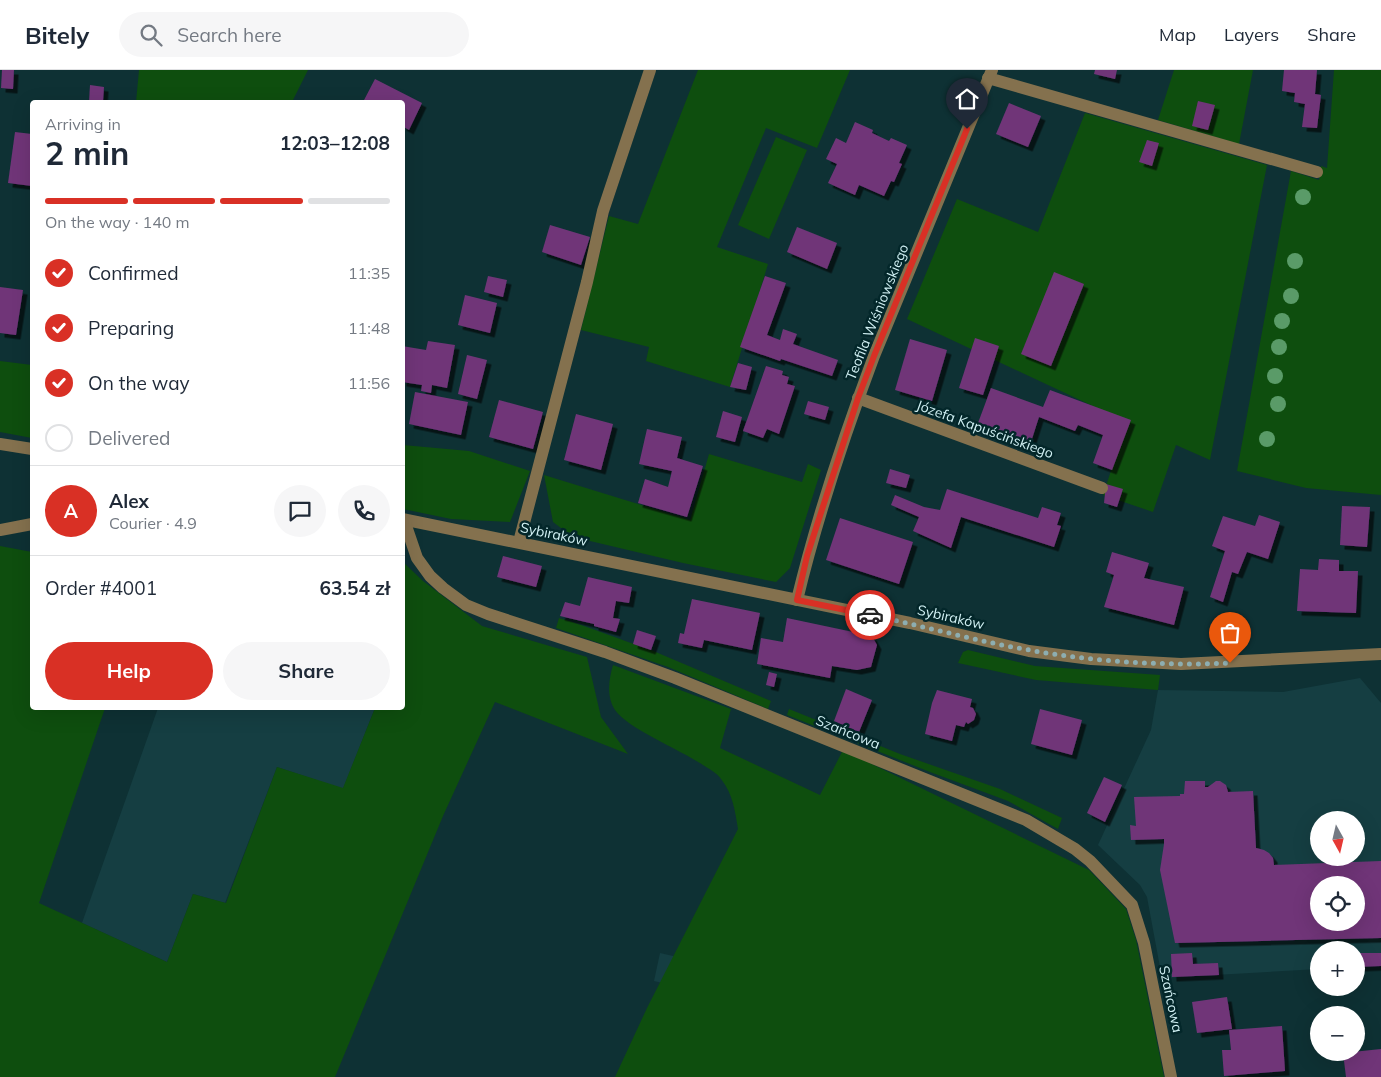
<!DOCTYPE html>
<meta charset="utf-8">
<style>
body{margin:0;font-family:Mulish,sans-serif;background:#f6f6f7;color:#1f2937;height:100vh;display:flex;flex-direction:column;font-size:19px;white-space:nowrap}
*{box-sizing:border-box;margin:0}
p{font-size:16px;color:#747a83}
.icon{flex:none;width:28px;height:28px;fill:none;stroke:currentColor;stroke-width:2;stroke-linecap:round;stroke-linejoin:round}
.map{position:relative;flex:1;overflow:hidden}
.sheet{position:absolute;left:30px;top:30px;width:375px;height:610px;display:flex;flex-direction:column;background:#fff;border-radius:5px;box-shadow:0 5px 20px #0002}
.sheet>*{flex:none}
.needle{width:32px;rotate:172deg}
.tools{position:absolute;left:1310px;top:741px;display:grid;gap:10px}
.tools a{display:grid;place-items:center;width:55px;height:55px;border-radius:50%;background:#fff;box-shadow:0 5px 20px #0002;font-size:25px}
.pin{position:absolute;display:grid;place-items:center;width:42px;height:42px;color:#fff;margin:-51px -21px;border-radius:50% 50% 50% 0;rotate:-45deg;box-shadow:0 0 5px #0007}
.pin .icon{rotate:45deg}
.courier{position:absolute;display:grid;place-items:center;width:50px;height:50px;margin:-25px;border:4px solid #d93025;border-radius:50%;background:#fff;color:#222;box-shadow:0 1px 6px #0007}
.summary em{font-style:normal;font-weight:700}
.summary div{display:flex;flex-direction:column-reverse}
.summary{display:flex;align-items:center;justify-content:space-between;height:85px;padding:0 15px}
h1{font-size:32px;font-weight:700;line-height:38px}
.bar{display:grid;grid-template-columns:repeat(4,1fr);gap:8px 5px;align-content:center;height:60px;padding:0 15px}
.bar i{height:6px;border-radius:4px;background:#e0e1e3}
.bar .selected{background:#d93025}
.bar p{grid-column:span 4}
.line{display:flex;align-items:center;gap:12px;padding:0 15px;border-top:1px solid #e0e1e3}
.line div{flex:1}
.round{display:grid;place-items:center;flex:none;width:52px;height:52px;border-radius:26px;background:#f6f6f7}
ol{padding:0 15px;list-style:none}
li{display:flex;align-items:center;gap:15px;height:55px}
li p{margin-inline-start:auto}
li .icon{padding:5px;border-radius:50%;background:#d93025;color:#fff;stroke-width:4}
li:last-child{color:#747a83}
li i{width:28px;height:28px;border:2px solid #e0e1e3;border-radius:50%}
.cta{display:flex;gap:10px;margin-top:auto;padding:10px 15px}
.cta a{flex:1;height:58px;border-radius:30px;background:#d93025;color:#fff;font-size:20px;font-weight:700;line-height:58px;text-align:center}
.cta a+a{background:#f6f6f7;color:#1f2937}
header{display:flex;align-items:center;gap:30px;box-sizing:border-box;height:70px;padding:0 25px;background:#fff;border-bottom:1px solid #e0e1e3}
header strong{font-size:24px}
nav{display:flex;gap:28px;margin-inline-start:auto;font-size:18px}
.search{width:350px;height:45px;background:#f6f6f7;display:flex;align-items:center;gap:12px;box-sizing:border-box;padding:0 18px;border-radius:28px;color:#747a83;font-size:19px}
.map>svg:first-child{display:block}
.built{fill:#153e42;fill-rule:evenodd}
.green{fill:#0e4e0e}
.building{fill:#703578;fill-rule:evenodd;filter:url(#shadow)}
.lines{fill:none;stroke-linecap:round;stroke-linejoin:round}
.minor{stroke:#84714e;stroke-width:12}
.tree{fill:#5a9b68}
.done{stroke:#8daeb1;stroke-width:5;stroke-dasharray:0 9}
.route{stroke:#d93025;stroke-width:6}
.labels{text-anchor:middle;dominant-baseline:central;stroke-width:5;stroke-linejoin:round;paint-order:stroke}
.street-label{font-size:14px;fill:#d2f1f4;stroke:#03272a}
</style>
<header>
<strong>Bitely</strong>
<div class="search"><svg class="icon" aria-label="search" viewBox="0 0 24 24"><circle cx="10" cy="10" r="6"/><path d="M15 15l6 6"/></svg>Search here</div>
<nav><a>Map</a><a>Layers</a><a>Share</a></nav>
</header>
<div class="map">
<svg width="1381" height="1007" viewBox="0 0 1381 1007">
<defs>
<filter id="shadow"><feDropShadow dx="4.5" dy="4.5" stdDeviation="0" flood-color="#0009"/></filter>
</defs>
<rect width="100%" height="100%" fill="#0e3134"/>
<g class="built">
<path d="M1360,608l21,25v263l-25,1v-17h-37v19l-157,9 -15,-81 -7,-12 -42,-40 53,-115 7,-40 125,2zM1319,750h37v38h-37zM1319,815h37v37h-37z"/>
<polygon points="158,638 375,638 343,719 277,697 225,833 193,824 167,892 82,853"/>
<polygon points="660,883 686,889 679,917 654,911"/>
</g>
<g class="green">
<polygon points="139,0 308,0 292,32 136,32"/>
<polygon points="698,0 850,0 817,78 766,58 717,177 768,194 730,317 646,291 649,277 581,260 609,146 638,154"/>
<polygon points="1174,0 1253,0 1239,74 1158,50"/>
<polygon points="1334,0 1381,0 1381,425 1306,418 1237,401 1291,101 1319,110 1321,96 1327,98"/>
<polygon points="1085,43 1267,95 1210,390 1176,375 1153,442 1103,425 1127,352 907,249 957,129 1038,162"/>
<polygon points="776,67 807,80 769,169 738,155"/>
<polygon points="0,291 32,295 32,368 0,362"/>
<polygon points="403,375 469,381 530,401 510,452 451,449 403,439"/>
<polygon points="709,384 802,412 808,394 821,400 790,498 776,512 683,493 573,467 553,452 544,405 690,450"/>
<polygon points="0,476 32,482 32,638 105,638 39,833 167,892 193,824 226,833 277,697 343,718 375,638 402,638 403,492 423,511 482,556 587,587 601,647 628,684 495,632 443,746 335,1007 0,1007"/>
<path d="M559,548c32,9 61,22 92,32l120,51 -3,8 -100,-42 -112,-39z"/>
<polygon points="968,580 1035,596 1160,605 1158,620 1036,610 958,593 963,582"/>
<path d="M613,595l118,44 -11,39 100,47 23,-45 246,120 37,39 10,31 28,137h-549l32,-69 91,-179c-3,-18 -5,-35 -17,-50 -4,-6 -12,-10 -18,-14 -22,-15 -75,-36 -88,-55 -9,-14 -6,-31 -2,-45z"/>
<polygon points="789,639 900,684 1000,719 1062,748 1058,759 1008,731 930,702 787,645"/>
</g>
<g class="building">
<polygon points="2,0 14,0 13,19 1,18"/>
<polygon points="1095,0 1117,0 1115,9 1094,4"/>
<polygon points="1284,0 1317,0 1315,24 1321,25 1317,58 1302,57 1305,34 1294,32 1295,23 1282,21"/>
<polygon points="375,9 422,33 409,60 402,56 402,32 363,32"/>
<polygon points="90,15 104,17 103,32 89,32"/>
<polygon points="1198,31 1215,35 1208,60 1192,56"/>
<polygon points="1009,33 1041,46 1028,77 996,64"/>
<polygon points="855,52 873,60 872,63 889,71 891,68 907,75 899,93 902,94 894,112 891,111 884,126 859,115 855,125 828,113 837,94 826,89 836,68 846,73"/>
<polygon points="15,62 32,64 32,116 8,113"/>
<polygon points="1147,70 1159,73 1152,96 1139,92"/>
<polygon points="550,155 590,167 581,195 542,182"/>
<polygon points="797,157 837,173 827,199 787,182"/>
<polygon points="1054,202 1084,214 1051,296 1021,284"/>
<polygon points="488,206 507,210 503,227 484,222"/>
<polygon points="765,206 786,213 767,265 780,270 783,259 797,264 793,274 838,290 832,306 781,289 780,291 740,277"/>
<polygon points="0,217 23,220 16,265 0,263"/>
<polygon points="465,225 497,233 490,263 458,255"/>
<polygon points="975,268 999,276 983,325 959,318"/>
<polygon points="910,269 947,280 932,331 895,320"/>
<polygon points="428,271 455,275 447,318 432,315 431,323 421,321 422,315 402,312 402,276 426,280"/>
<polygon points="467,285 487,290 477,329 458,324"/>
<polygon points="738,293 752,297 746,320 730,317"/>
<polygon points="766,296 783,301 782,305 789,307 787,314 795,316 779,364 767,359 763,368 743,361"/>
<polygon points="991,318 1043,337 1050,320 1131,350 1112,400 1093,393 1103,365 1078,355 1075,361 1039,347 1031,372 978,353"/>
<polygon points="415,322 468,332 461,365 409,354"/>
<polygon points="499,330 543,342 533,379 489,367"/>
<polygon points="808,331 829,337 825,350 804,344"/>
<polygon points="723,341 742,347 735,372 716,367"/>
<polygon points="576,344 613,354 601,400 564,390"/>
<polygon points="647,359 682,367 677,388 703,396 687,447 638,433 645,409 668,417 672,401 639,394"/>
<polygon points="890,399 910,405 906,418 886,413"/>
<polygon points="1106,414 1123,419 1117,437 1104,433"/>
<polygon points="947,419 1038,448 1042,437 1061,443 1057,455 1061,456 1054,477 961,447 951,478 913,461 919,447 891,435 895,425 924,437 940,440"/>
<polygon points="1342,436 1370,437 1367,477 1340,475"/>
<polygon points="1259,445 1280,452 1268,489 1247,482 1238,504 1232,502 1223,532 1210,527 1225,481 1212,476 1223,446 1255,456"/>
<polygon points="840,448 913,472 899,514 826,490"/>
<polygon points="1112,482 1149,493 1144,508 1184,517 1174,555 1104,537 1114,505 1106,502"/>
<polygon points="503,486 542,496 536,517 497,507"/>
<polygon points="1319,489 1339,490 1339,501 1358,501 1356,543 1297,541 1300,499 1318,500"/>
<polygon points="588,507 632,517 629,533 616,531 613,548 620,549 616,562 594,556 594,554 560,546 565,532 580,536"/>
<polygon points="692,529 760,543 752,580 704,570 702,578 678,573 680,563 684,564"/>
<polygon points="787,548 872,566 877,575 871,597 857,600 832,596 830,608 757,594 761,568 783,572"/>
<polygon points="637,560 656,566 651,580 633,574"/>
<polygon points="769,602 777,604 774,617 766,615"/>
<polygon points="846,619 872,630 859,662 834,651"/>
<polygon points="937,620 972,629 970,637 973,638 976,644 974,650 968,654 966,652 964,657 956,655 952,671 925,664 932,633"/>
<polygon points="1040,639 1082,650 1072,685 1031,674"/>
<polygon points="1104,707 1122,715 1105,752 1087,743"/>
<path d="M1185,711h20v6h3l8,-6h4l6,4 2,7 25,-1 3,57 8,2 5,3 4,5 1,7 107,-4v77l-206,5 -15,-73 4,-26v-5l-33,1 -1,-15 6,1 -2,-29 46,-1v-2h4zM1319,815h37v37h-37z"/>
<polygon points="1192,883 1193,894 1218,893 1219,905 1172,907 1171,884"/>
<polygon points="1356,883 1381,883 1381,896 1356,897"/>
<polygon points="1227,927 1232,959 1197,963 1192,932"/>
<polygon points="1282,956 1285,1001 1224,1006 1222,980 1231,980 1229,960"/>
<polygon points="1381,979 1381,1007 1346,1007 1343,983"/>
</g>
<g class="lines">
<g class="minor">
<polyline points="988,8 1317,102"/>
<polyline points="858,328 1102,418"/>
<polyline points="0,374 32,379"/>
<polyline points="402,449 910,553 1029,581 1091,589 1181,594 1381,584"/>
<polyline points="404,450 417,488 430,506 443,518 466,535 488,544 605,582 675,608 1026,750 1075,779 1090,791 1132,835 1144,873 1171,1007"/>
<polyline points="0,460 32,454"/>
<polyline points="519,472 587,212 603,141 650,0"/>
<path d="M797,530c20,-83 47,-164 77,-244l118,-286"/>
</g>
</g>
<g class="tree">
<circle cx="1303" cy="127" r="8"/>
<circle cx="1295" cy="191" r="8"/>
<circle cx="1291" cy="226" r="8"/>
<circle cx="1282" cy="251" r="8"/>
<circle cx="1279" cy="277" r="8"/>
<circle cx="1275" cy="306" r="8"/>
<circle cx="1278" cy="334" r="8"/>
<circle cx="1267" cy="369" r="8"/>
</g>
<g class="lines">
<path class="done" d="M870,545c53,11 106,26 159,35 66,12 134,16 201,13"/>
<polyline class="route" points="870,545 797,530 807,486 858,328 874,286 967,59"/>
</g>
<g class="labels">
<g class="street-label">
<text transform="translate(877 242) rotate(-68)">Teofila Wiśniowskiego</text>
<text transform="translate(985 359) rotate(20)">Józefa Kapuścińskiego</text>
<text transform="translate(554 464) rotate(12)">Sybiraków</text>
<text transform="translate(951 547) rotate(13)">Sybiraków</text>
<text transform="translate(848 662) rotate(22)">Szańcowa</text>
<text transform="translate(1171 929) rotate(78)">Szańcowa</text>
</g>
</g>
</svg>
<div class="tools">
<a><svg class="needle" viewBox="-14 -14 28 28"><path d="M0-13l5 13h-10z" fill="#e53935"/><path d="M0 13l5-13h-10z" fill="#747a83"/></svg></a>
<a><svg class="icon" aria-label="locate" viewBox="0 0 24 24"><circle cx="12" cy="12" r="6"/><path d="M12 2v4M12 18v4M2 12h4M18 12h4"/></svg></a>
<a>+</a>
<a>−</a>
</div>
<div class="pin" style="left:1230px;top:593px;background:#ea580c"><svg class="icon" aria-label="bag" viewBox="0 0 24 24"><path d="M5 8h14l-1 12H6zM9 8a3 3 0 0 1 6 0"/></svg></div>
<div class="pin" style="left:967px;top:59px;background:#1f2937"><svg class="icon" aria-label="home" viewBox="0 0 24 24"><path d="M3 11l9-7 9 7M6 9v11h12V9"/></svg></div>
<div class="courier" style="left:870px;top:545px"><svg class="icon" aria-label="car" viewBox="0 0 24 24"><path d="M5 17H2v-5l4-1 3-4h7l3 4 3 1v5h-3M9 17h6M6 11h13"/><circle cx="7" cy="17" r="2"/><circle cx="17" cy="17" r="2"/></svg></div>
<section class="sheet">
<div class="summary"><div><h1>2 min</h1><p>Arriving in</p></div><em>12:03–12:08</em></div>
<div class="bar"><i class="selected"></i><i class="selected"></i><i class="selected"></i><i></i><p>On the way · 140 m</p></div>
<ol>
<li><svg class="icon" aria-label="check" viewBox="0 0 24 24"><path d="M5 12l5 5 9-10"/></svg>Confirmed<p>11:35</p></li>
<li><svg class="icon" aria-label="check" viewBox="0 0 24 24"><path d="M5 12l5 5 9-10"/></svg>Preparing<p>11:48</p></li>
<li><svg class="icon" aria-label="check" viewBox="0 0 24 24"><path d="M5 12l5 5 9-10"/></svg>On the way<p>11:56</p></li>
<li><i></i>Delivered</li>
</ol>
<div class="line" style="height:90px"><b class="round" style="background:#d93025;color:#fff">A</b><div><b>Alex</b><p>Courier · 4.9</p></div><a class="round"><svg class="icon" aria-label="chat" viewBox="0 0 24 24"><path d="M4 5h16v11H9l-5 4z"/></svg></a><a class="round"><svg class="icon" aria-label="phone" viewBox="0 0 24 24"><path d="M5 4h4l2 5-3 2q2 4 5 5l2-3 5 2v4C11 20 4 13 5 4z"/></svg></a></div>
<div class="line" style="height:65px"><div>Order #4001</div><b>63.54 zł</b></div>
<div class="cta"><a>Help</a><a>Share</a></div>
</section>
</div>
